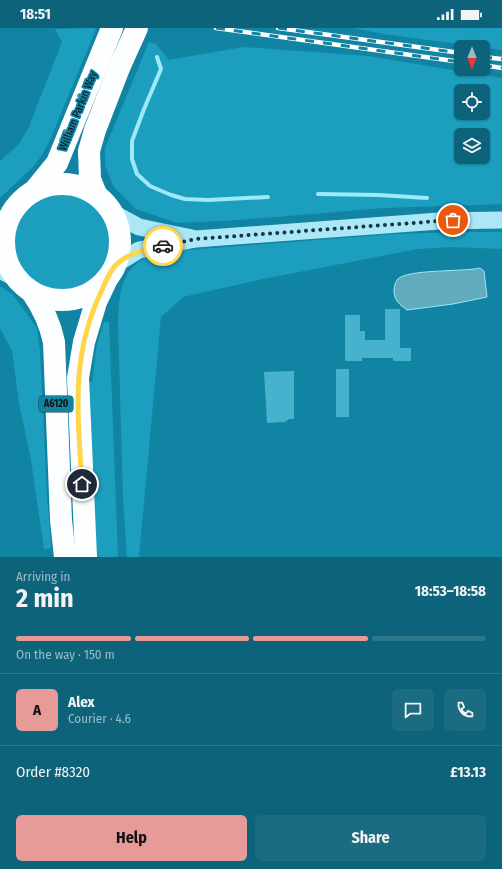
<!DOCTYPE html>
<meta charset="utf-8">
<style>
body{margin:0;font-family:"Fira Sans Condensed",sans-serif;background:#1b6c81;color:#f1f3f6;height:100vh;display:flex;flex-direction:column;font-size:15px;white-space:nowrap}
*{box-sizing:border-box;margin:0}
p{font-size:13px;color:#9abcc7}
.icon{flex:none;width:22px;height:22px;fill:none;stroke:currentColor;stroke-width:2;stroke-linecap:round;stroke-linejoin:round}
.map{position:relative;height:529px;overflow:hidden}
.side{display:flex;flex-direction:column;background:#0d637a;flex:1}
.side>*{flex:none}
.needle{width:26px;rotate:180deg}
.fabs{position:absolute;left:454px;top:12px;display:grid;gap:8px}
.fabs a{display:grid;place-items:center;width:36px;height:36px;border-radius:6px;background:#0d637a;box-shadow:0 1px 3px #0004;font-size:20px}
.pin{position:absolute;display:grid;place-items:center;width:34px;height:34px;color:#fff;margin:-17px;border:2px solid #fff;border-radius:50%;box-shadow:0 1px 4px #0007}
.courier{position:absolute;display:grid;place-items:center;width:40px;height:40px;margin:-20px;border:3px solid #ffd54a;border-radius:50%;background:#fff;color:#222;box-shadow:0 1px 5px #0007}
.headline em{font-style:normal;font-weight:700}
.headline div{display:flex;flex-direction:column-reverse}
.headline{display:flex;align-items:center;justify-content:space-between;height:68px;padding:0 16px}
h1{font-size:26px;font-weight:700;line-height:30px}
.bar{display:grid;grid-template-columns:repeat(4,1fr);gap:6px 4px;align-content:center;height:48px;padding:0 16px}
.bar i{height:5px;border-radius:3px;background:#2d778b}
.bar .on{background:#e69b98}
.bar p{grid-column:span 4}
.line{display:flex;align-items:center;gap:10px;padding:0 16px;border-top:1px solid #2d778b}
.line div{flex:1}
.round{display:grid;place-items:center;flex:none;width:42px;height:42px;border-radius:6px;background:#1b6c81}
.cta{display:flex;gap:8px;margin-top:auto;padding:8px 16px}
.cta a{flex:1;height:46px;border-radius:6px;background:#e69b98;color:#111;font-size:16px;font-weight:700;line-height:46px;text-align:center}
.cta a+a{background:#1b6c81;color:#f1f3f6}
.status{display:flex;justify-content:space-between;align-items:center;height:28px;padding:0 20px;background:#0d637a;direction:ltr}
.status svg{height:11px;fill:currentColor}
.map>svg:first-child{display:block}
.green{fill:#1c9fbf;fill-rule:evenodd}
.water{fill:#62aabd;stroke:#9de8f9}
.lines{fill:none;stroke-linecap:round;stroke-linejoin:round}
.stream{stroke:#9de8f9;stroke-width:4}
.building{fill:#47b2cd}
.minor{stroke:#abe7f6;stroke-width:14}
.tertiary{stroke:#abe7f6;stroke-width:17}
.trunk{stroke:#fcfeff;stroke-width:22}
.rail-casing{stroke:#fff;stroke-width:4.5}
.rail{stroke:#1184a3;stroke-width:3;stroke-dasharray:9;stroke-linecap:butt}
.done{stroke:#113944;stroke-width:4;stroke-dasharray:0 7.2}
.route{stroke:#ffd54a;stroke-width:5}
.labels{text-anchor:middle;dominant-baseline:central;stroke-width:3.5;stroke-linejoin:round;paint-order:stroke}
.shield{fill:#1184a3;stroke:#11343d;stroke-width:1}
.shield-label{font-size:10px;font-weight:bold;fill:#111}
.street-label{font-size:11px;fill:#111;stroke:#1184a3}
</style>
<div class="status"><b>18:51</b><svg viewBox="0 0 49 12"><path d="M0 12V9h3v3zM5 12V6h3v6zM10 12V3h3v9zM15 12V0h3v12zM26 1h20v11H26zM47 4h2v5h-2z"/></svg></div>
<div class="map">
<svg width="502" height="529" viewBox="0 0 502 529">
<rect width="100%" height="100%" fill="#1184a3"/>
<g class="green">
<polygon points="92,0 96,1 50,112 42,127 34,138 0,170 0,133 19,116 28,101 62,14 55,1"/>
<polygon points="353,0 502,0 502,22 384,6"/>
<path d="M149,14l7,2 13,16 74,-13 125,9 134,22v126l-118,4 -145,12 -62,3 -41,-14 -22,-22 -9,-21v-18zM461,63h22v22h-22zM461,107h22v22h-22z"/>
<circle cx="62" cy="213" r="50"/>
<path d="M460,204h42v17l-50,-2 -34,2 -155,30 -80,18 -22,20 -22,240h-12l-4,-60 -5,-175c1,-34 5,-62 45,-70l232,-18z"/>
<polygon points="0,258 13,267 37,300 40,324 47,468 51,517 50,520 44,521 31,432 19,375 12,323 0,300"/>
<polygon points="104,294 109,294 118,529 95,529 86,354 92,354 97,316"/>
</g>
<path class="water" d="M480,240l4,3 3,26 -34,7 -46,6c-7,-5 -13,-10 -13,-19 0,-4 1,-9 4,-12 10,-10 65,-7 82,-11z"/>
<g class="lines">
<g class="stream">
<polyline points="157,29 161,41 144,81 132,113 132,131 137,146 150,158 171,167 185,171 208,172 268,169"/>
<polyline points="318,166 379,167 427,170"/>
</g>
</g>
<g class="building">
<polygon points="385,281 400,281 400,320 411,320 411,333 393,333 393,330 362,330 362,333 345,333 345,287 360,287 360,303 365,303 365,312 385,312"/>
<rect x="336" y="341" width="13" height="48"/>
<polygon points="294,343 294,391 289,391 285,394 267,395 264,344"/>
</g>
<g class="lines">
<g class="minor">
<polyline points="0,207 4,204"/>
<polyline points="0,244 20,254"/>
</g>
<g class="tertiary">
<polyline points="113,185 139,199 192,210"/>
<polyline points="116,236 139,222 196,211 439,193 502,192"/>
</g>
<g class="trunk">
<circle cx="62" cy="214" r="58"/>
<polyline points="35,162 57,135 112,0"/>
<polyline points="96,166 90,151 89,123 95,102 119,40 137,0"/>
<path d="M32,264c11,16 18,31 22,50l7,178 4,37"/>
<polyline points="86,529 78,350 84,314 96,274 106,253"/>
</g>
<g class="rail-casing">
<g id="rail">
<polyline points="216,0 461,34"/>
<polyline points="278,0 461,25"/>
<polyline points="483,29 502,31"/>
<polyline points="483,37 502,40"/>
</g>
</g>
<use href="#rail" class="rail"/>
</g>
<g class="lines">
<polyline class="done" points="163,218 196,211 453,192"/>
<path class="route" d="M82,456c-4,-70 -12,-126 19,-192 4,-9 9,-23 17,-29 13,-11 28,-14 45,-17"/>
</g>
<g class="labels">
<rect class="shield" x="39" y="368" width="34" height="16" rx="3"/>
<g class="shield-label">
<text x="56" y="376">A6120</text>
</g>
<g class="street-label">
<text transform="translate(78 83) rotate(-68)">William Parkin Way</text>
</g>
</g>
</svg>
<div class="fabs">
<a><svg class="needle" viewBox="-14 -14 28 28"><path d="M0-13l5 13h-10z" fill="#e53935"/><path d="M0 13l5-13h-10z" fill="#9abcc7"/></svg></a>
<a><svg class="icon" aria-label="locate" viewBox="0 0 24 24"><circle cx="12" cy="12" r="6"/><path d="M12 2v4M12 18v4M2 12h4M18 12h4"/></svg></a>
<a><svg class="icon" aria-label="layers" viewBox="0 0 24 24"><path d="M12 4l9 5-9 5-9-5zM3 14l9 5 9-5"/></svg></a>
</div>
<div class="pin" style="left:453px;top:192px;background:#ea580c"><svg class="icon" aria-label="bag" viewBox="0 0 24 24"><path d="M5 8h14l-1 12H6zM9 8a3 3 0 0 1 6 0"/></svg></div>
<div class="pin" style="left:82px;top:456px;background:#1f2937"><svg class="icon" aria-label="home" viewBox="0 0 24 24"><path d="M3 11l9-7 9 7M6 9v11h12V9"/></svg></div>
<div class="courier" style="left:163px;top:218px"><svg class="icon" aria-label="car" viewBox="0 0 24 24"><path d="M5 17H2v-5l4-1 3-4h7l3 4 3 1v5h-3M9 17h6M6 11h13"/><circle cx="7" cy="17" r="2"/><circle cx="17" cy="17" r="2"/></svg></div>
</div>
<section class="side">
<div class="headline"><div><h1>2 min</h1><p>Arriving in</p></div><em>18:53–18:58</em></div>
<div class="bar"><i class="on"></i><i class="on"></i><i class="on"></i><i></i><p>On the way · 150 m</p></div>
<div class="line" style="height:72px"><b class="round" style="background:#e69b98;color:#111">A</b><div><b>Alex</b><p>Courier · 4.6</p></div><a class="round"><svg class="icon" aria-label="chat" viewBox="0 0 24 24"><path d="M4 5h16v11H9l-5 4z"/></svg></a><a class="round"><svg class="icon" aria-label="phone" viewBox="0 0 24 24"><path d="M5 4h4l2 5-3 2q2 4 5 5l2-3 5 2v4C11 20 4 13 5 4z"/></svg></a></div>
<div class="line" style="height:52px"><div>Order #8320</div><b>£13.13</b></div>
<div class="cta"><a>Help</a><a>Share</a></div>
</section>
